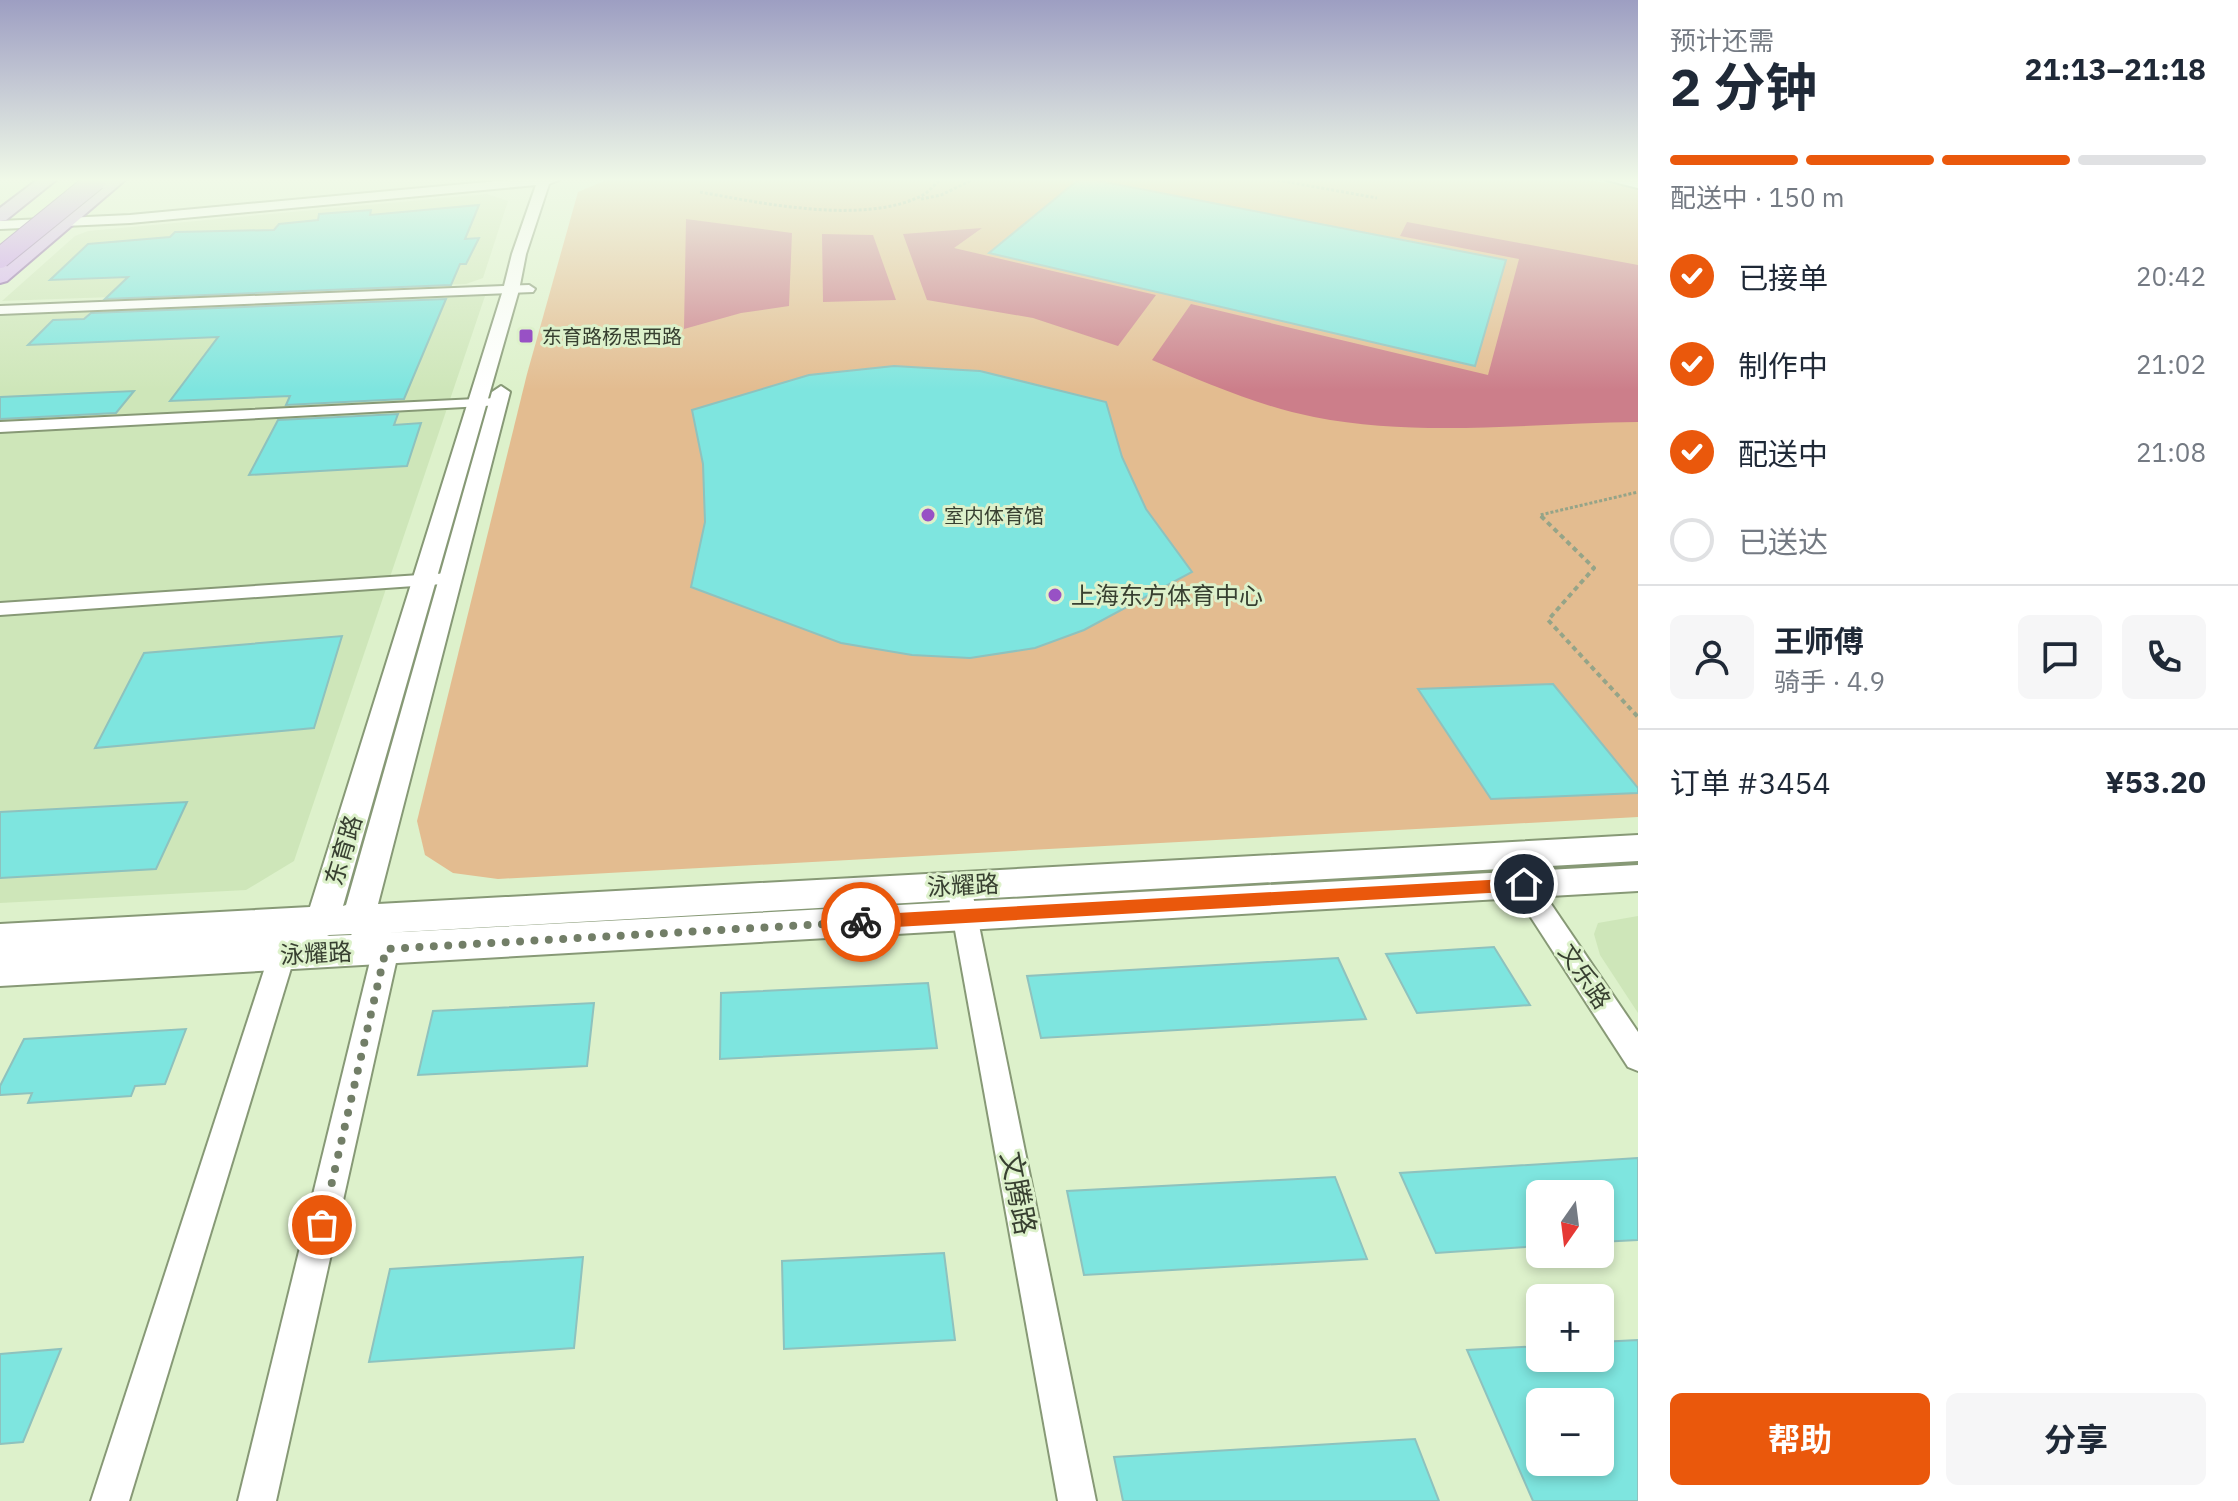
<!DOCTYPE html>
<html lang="zh">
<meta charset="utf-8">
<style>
body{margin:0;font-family:"IBM Plex Sans","Noto Sans SC",sans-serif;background:#f6f6f7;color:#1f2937;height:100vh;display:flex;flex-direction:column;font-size:30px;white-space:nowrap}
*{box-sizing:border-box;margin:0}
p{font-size:26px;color:#747a83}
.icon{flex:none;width:44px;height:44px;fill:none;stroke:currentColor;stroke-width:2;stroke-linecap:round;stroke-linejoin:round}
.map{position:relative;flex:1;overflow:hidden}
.details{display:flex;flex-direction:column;background:#fff;width:600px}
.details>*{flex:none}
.needle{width:52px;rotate:194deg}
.fabs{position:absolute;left:1526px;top:1180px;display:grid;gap:16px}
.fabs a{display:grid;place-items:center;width:88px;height:88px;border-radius:12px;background:#fff;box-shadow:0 4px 12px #0003;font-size:40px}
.pin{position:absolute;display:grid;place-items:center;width:68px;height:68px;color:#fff;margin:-34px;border:4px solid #fff;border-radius:50%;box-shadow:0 2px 8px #0007}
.courier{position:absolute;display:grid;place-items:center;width:80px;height:80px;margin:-40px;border:6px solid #ea580c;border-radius:50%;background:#fff;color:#222;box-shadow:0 2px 10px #0007}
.headline em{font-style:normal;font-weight:700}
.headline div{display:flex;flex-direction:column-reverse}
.headline{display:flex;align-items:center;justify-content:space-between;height:136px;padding:0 32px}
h1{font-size:52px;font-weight:700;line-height:60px}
.bar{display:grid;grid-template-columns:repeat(4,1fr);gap:12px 8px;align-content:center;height:96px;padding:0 32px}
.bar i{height:10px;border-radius:6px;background:#e0e1e3}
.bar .current{background:#ea580c}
.bar p{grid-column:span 4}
.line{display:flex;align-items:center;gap:20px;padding:0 32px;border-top:2px solid #e0e1e3}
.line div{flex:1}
.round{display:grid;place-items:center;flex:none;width:84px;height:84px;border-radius:12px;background:#f6f6f7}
ol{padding:0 32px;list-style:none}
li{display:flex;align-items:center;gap:24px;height:88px}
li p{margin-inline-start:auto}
li .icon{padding:8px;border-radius:50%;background:#ea580c;color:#fff;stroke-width:4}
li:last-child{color:#747a83}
li i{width:44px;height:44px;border:4px solid #e0e1e3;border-radius:50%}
.button{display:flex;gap:16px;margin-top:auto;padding:16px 32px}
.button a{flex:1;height:92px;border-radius:12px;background:#ea580c;color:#fff;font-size:32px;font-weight:700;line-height:92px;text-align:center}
.button a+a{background:#f6f6f7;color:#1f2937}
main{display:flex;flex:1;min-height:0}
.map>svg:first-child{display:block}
.built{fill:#cee6b9}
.green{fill:#e3bc90}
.water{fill:#cc7e8a}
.building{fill:#7ee5df;stroke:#8ec2be;stroke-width:2;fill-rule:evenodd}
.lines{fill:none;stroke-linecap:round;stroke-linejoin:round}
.minor-casing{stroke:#879976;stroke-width:4}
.tertiary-casing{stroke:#879976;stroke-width:4}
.primary-casing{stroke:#8e66a9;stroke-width:4}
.path-far1{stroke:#95a488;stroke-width:3;stroke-dasharray:3 2;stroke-linecap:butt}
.path{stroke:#95a488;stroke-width:4;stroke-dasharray:5 4;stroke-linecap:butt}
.minor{fill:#fff;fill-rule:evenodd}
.tertiary{fill:#fff;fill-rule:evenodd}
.primary{fill:#d7b0f2;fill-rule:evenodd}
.trunk-bridge-casing{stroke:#8e66a9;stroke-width:22;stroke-linecap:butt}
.trunk-bridge{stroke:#ca96ee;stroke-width:20}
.route{fill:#ea580c}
.done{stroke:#727e67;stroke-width:8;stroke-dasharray:0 14.4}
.poi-dot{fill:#9851c5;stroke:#ddf1cb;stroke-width:3}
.labels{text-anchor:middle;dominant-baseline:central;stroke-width:6;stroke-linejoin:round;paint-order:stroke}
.far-poi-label{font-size:20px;fill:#384031;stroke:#ddf1cb;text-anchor:start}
.poi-label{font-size:24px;fill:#384031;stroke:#ddf1cb;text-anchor:start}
.street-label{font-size:24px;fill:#384031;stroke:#ddf1cb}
.near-street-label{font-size:28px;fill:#384031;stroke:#ddf1cb}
</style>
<main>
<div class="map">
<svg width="1638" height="1501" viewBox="0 0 1638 1501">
<rect width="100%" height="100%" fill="#ddf1cb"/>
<g class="built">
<polygon points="487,194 508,201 483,278 466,284 2,301 75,236 88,231"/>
<polygon points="485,296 294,861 246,890 0,903 0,315"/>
<polygon points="1638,916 1638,1013 1600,955 1594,934 1598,923"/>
</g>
<polygon class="green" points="606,180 1588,180 1638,188 1638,817 498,879 453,873 425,855 417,821 527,374 578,192"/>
<g class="water">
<polygon points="686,219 792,233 789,306 741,313 684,329"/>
<path d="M1407,222l231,43v157c-107,1 -218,16 -324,-5 -56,-11 -110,-35 -162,-57l39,-56 297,71 31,-116 -119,-23z"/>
<polygon points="982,228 954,248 1156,295 1118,346 1033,318 927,300 903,234"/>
<polygon points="822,234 873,235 896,300 823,302"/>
</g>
<g class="building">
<polygon points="1078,180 1094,180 1506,260 1475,366 989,253"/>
<polygon points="479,205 465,239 479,238 466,264 460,264 451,285 105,299 128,277 50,280 88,244 170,237 175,232 274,230 279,224 318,220 319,214 371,210 370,215"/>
<polygon points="446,299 404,399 286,405 290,396 170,401 218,337 28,345 53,320 84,319 91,313"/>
<polygon points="894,366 980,371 1106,402 1122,457 1146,509 1192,572 1084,630 1035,648 970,658 912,655 841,643 691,587 705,522 703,464 692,410 809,375"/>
<polygon points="134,391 116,413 0,419 0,397"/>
<polygon points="398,414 394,425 421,423 407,466 249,475 278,420"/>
<polygon points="342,636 314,728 95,748 144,653"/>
<polygon points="1553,684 1638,788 1638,793 1491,799 1418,689"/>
<polygon points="187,802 156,869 0,878 0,812"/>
<polygon points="1494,947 1530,1005 1417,1013 1386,954"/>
<polygon points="1338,958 1366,1019 1041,1038 1027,976"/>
<polygon points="928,983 937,1048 720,1059 721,993"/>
<polygon points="594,1003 587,1066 418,1075 433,1011"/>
<polygon points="186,1029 165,1084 135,1086 131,1096 28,1103 32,1093 0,1095 0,1086 24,1039"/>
<polygon points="1638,1158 1638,1240 1600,1242 1600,1194 1540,1194 1540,1246 1436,1253 1400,1173"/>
<polygon points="1335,1177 1367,1259 1084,1275 1067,1191"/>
<polygon points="944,1253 955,1340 784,1349 782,1261"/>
<polygon points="583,1257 574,1348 369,1362 390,1269"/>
<path d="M1638,1340v161h-105l-66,-151 73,-4v12h60v-16zM1540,1402h60v60h-60z"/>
<polygon points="61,1349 23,1442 0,1444 0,1354"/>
<polygon points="1415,1439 1439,1501 1123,1501 1114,1457"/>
</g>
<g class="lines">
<g class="minor-casing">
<g id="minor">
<polygon points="529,285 535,289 533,292 0,314 0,306"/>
<polygon points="497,398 502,399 502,405 0,432 0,422"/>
<polygon points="450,573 457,575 459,579 457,583 0,615 0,603"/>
<polygon points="1504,845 1513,848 1638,1032 1638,1071 1628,1067 1495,862 1492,855 1495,848"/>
<polygon points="959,875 968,878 971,886 1096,1501 1058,1501 947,886 950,878"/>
<polygon points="386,937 395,941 399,949 276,1501 238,1501 373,949 377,941"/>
<polygon points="282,943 291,947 295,955 129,1501 91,1501 269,955 273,947"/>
</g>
</g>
<g class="tertiary-casing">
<g id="tertiary">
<path d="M509,180h50l-10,4 -23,70 -7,36 -176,616 3,-1 146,-513 9,-6 9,6 -132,512 1260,-69v26l-1254,72 1254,-68v26l-1638,95v-32l297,-16 -297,16v-30l310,-17 193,-617 9,-36 24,-69 -406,38 -130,6v-8l130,-6zM351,934l1,1 -25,1 2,-1z"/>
<polygon points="1606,180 1638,180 1638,188"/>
</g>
</g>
<g class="primary-casing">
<g id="primary">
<polygon points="37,180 56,180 6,220 0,221 0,208"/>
<polygon points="107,180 125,180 7,281 0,283 0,267"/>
</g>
</g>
<g class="path-far1">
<polyline points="1277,180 1377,198"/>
<path d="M700,192c61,11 163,33 221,4 7,-3 13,-11 19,-16"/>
<polyline points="921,199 941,195 972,180"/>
<polyline points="1543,518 1540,515 1638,492"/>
</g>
<polyline class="path" points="1541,516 1594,568 1548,620 1638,717"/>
<use href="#minor" class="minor"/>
<use href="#tertiary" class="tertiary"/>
<use href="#primary" class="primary"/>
<g class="trunk-bridge-casing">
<polyline id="trunk-bridge" points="0,258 96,180"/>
</g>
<use href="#trunk-bridge" class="trunk-bridge"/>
</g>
<linearGradient id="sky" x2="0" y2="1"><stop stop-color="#9d9ec2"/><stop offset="0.46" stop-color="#f0f9e8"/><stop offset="1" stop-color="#f0f9e8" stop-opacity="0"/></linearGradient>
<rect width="1638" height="390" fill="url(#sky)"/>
<polygon class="route" points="1524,878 1531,884 1524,891 861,929 854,922 861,915"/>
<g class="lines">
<polyline class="done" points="322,1225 386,949 861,922"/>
</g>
<g class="poi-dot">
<rect x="518" y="328" width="16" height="16" rx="4"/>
<circle cx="928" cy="515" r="8"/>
<circle cx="1055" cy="595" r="8"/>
</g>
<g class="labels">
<g class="far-poi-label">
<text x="542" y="336">东育路杨思西路</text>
<text x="944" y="515">室内体育馆</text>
</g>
<g class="poi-label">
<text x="1071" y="595">上海东方体育中心</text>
</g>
<g class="street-label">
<text transform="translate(343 850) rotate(-73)">东育路</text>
<text transform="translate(963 885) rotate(-3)">泳耀路</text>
<text transform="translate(316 953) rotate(-3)">泳耀路</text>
<text transform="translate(1585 976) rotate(56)">文乐路</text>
</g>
<g class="near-street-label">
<text transform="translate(1019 1193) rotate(79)">文腾路</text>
</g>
</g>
</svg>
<div class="fabs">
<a><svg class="needle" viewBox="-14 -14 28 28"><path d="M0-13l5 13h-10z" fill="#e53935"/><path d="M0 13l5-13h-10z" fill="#747a83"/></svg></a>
<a>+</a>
<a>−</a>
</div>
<div class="pin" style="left:322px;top:1225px;background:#ea580c"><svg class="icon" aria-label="bag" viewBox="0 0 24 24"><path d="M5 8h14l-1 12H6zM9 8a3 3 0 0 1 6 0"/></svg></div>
<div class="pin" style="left:1524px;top:884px;background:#1f2937"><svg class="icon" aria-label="home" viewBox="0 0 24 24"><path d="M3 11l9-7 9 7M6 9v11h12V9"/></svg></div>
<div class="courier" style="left:861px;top:922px"><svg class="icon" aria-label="bike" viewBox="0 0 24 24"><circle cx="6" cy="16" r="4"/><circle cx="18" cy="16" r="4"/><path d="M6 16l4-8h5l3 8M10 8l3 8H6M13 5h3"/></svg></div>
</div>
<section class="details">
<div class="headline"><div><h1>2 分钟</h1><p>预计还需</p></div><em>21:13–21:18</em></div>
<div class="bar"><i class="current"></i><i class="current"></i><i class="current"></i><i></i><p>配送中 · 150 m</p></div>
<ol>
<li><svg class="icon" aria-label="check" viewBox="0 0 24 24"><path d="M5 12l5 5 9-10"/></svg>已接单<p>20:42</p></li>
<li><svg class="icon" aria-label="check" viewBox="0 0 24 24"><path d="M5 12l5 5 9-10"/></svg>制作中<p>21:02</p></li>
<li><svg class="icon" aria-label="check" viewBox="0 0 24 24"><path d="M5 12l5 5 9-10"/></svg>配送中<p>21:08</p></li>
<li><i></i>已送达</li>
</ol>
<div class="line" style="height:144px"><a class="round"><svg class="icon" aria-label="person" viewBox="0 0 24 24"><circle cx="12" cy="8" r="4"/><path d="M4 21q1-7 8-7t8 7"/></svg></a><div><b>王师傅</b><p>骑手 · 4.9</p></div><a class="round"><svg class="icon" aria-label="chat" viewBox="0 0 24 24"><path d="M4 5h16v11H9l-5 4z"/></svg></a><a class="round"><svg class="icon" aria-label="phone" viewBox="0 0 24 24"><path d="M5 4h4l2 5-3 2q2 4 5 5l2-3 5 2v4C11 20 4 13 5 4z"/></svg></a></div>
<div class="line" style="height:104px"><div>订单 #3454</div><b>¥53.20</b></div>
<div class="button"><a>帮助</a><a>分享</a></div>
</section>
</main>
